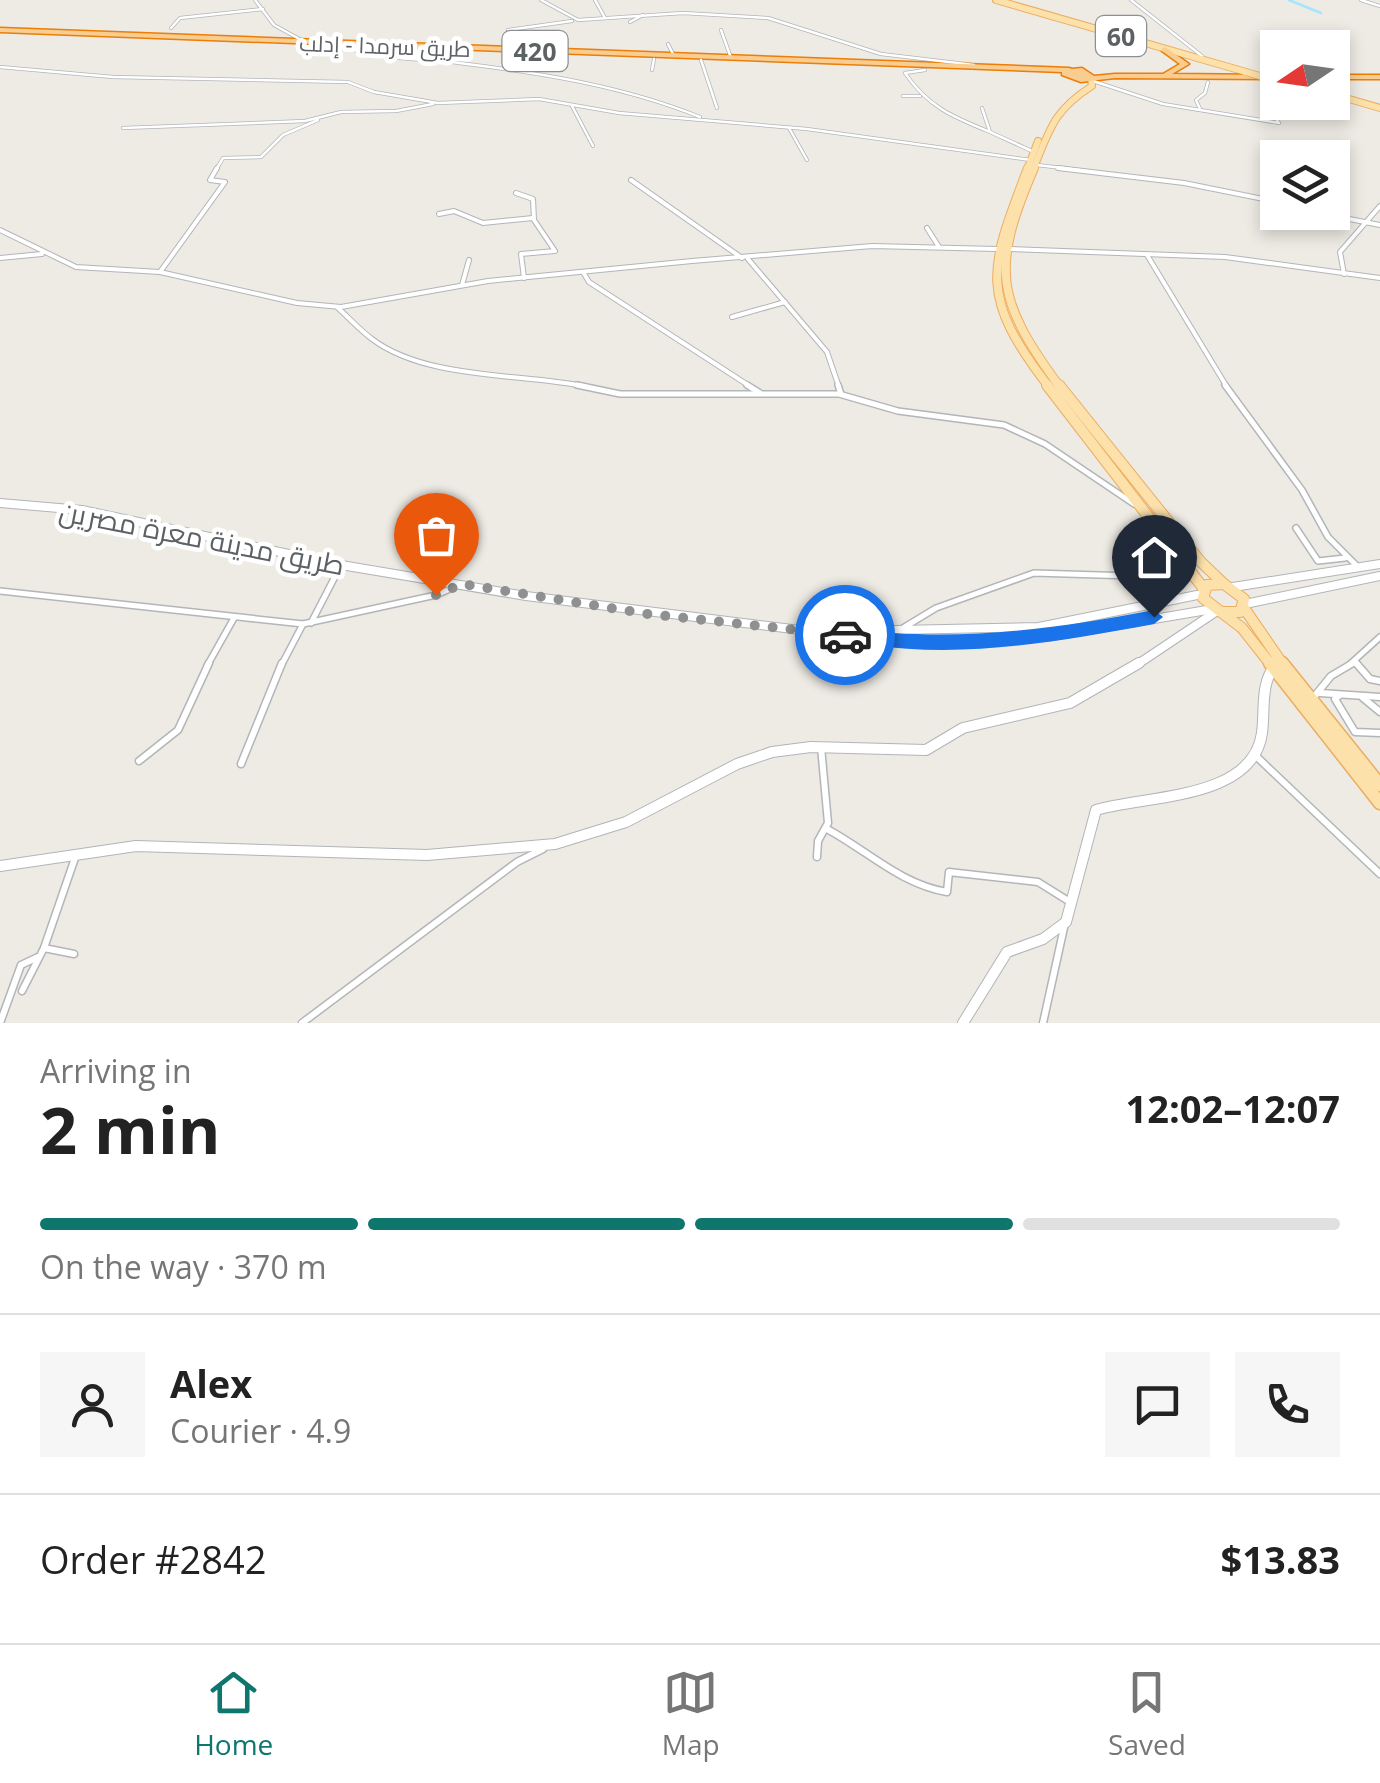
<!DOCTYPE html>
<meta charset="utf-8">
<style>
body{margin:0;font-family:"Open Sans",Cairo,sans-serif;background:#f6f6f6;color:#222;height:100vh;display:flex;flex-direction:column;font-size:38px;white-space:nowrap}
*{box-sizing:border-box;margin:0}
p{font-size:32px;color:#767676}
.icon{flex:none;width:55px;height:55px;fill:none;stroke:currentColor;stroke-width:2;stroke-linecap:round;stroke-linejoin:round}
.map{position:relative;height:1023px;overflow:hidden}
.details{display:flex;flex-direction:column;background:#fff;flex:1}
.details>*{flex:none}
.needle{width:65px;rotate:257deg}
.fabs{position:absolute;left:1260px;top:30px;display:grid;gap:20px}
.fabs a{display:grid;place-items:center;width:90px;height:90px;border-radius:0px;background:#fff;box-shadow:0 5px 15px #0003;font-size:50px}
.pin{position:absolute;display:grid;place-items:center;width:85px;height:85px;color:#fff;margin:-102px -42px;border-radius:50% 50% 50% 0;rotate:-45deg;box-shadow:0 0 10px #0007}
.pin .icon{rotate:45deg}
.courier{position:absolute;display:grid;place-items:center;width:100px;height:100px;margin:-50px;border:8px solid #1a73e8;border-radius:50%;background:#fff;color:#222;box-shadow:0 2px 12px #0007}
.headline em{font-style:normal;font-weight:700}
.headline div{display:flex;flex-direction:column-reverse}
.headline{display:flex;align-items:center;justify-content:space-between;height:170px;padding:0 40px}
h1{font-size:65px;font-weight:700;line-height:75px}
.bar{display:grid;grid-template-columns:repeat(4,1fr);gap:15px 10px;align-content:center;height:120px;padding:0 40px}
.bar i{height:12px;border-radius:8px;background:#e0e0e0}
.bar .active{background:#0f766e}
.bar p{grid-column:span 4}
.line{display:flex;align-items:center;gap:25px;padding:0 40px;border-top:2px solid #e0e0e0}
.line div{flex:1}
.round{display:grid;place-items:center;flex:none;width:105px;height:105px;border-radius:0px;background:#f6f6f6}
.tabs{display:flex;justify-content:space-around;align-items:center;height:140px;border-top:2px solid #e0e0e0;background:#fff;font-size:28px;color:#767676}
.tabs a{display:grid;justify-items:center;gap:5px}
.tabs .active{color:#0f766e}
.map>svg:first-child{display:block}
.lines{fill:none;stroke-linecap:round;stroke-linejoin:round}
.stream{stroke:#a6e5fc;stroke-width:2.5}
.street-far3-casing{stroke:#b2b6b9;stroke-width:4}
.street-far2-casing{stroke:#b2b6b9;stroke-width:6}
.street-far1-casing{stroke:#b2b6b9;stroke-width:8}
.street-casing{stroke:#b2b6b9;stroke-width:9}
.secondary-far1-casing{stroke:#b1b5b9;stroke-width:10}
.secondary-casing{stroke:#b1b5b9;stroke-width:12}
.primary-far3-casing{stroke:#edad5f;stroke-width:8}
.primary-far2-casing{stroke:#edad5f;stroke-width:10}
.primary-far1-casing{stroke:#edad5f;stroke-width:12}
.primary-casing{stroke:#edad5f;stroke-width:15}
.highway-casing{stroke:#eb7d08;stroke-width:3}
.street-far3{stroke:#fff;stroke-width:2.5}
.street-far2{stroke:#fff;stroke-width:4}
.street-far1{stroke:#fff;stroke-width:5}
.street{stroke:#fff;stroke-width:6}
.secondary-far1{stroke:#fff;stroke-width:8}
.secondary{stroke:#fff;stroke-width:10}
.primary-far3{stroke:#fce1ab;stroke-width:6}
.primary-far2{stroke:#fce1ab;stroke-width:8}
.primary-far1{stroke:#fce1ab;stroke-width:10}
.primary{stroke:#fce1ab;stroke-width:12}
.highway{fill:#f9cd90;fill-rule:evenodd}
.primary-bridge-casing{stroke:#edad5f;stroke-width:8;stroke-linecap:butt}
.primary-bridge{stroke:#fce1ab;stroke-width:6}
.route{fill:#1a73e8}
.done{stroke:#8f9191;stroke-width:10;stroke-dasharray:0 18}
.labels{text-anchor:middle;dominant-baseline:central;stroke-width:9;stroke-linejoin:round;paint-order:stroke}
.far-street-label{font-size:22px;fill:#5c6164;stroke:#fff}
.shield{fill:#fff;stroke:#8d9092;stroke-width:2.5}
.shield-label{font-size:25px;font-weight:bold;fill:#5c6164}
.street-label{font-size:28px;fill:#5c6164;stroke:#fff}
</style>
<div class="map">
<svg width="1380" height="1023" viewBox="0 0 1380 1023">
<rect width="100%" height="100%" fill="#eeeae4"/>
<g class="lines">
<polyline class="stream" points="1289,0 1321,13"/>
<g class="street-far3-casing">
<g id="street-far3">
<polyline points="255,0 274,25 303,41"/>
<polyline points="541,0 578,20 683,13 768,18 881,54 974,65"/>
<polyline points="595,0 605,18"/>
<polyline points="1131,0 1202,56"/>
<polyline points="1361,0 1380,6"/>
<polyline points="630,22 643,15"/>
<polyline points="171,28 180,18 263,9"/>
<polyline points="721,30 731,58"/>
<polyline points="668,44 674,56"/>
<path d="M345,47c37,14 76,11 114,16 82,10 164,23 241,54"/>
<polyline points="515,50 508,30 572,21"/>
<polyline points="701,60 717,108"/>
<polyline points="0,67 113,77 348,82 374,92 438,103 539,99 619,113 807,129 1031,160"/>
<polyline points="652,70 654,59"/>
<path d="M925,70l-20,3c23,34 48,44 85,59"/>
<polyline points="1093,81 1163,104 1279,123 1268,108 1262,87 1270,80"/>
<polyline points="1262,85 1278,90"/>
<polyline points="903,96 920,96"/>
<polyline points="1323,102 1342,105"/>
<polyline points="572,106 593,146"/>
<polyline points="982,108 990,132 1034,152"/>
<polyline points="1200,109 1196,100 1205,93 1208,82"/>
<polyline points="123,128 305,121 341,112 396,111 433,104"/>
<polyline points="789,128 807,160"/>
<polyline points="1037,165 1079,170"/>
<polyline points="216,170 223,158 261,157 283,135 318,120"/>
</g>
</g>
<g class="street-far2-casing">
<g id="street-far2">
<polyline points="1058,168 1184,183 1278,202"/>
<polyline points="631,180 742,258"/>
<polyline points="516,193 533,199 534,220 555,251 521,254 524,278"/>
<polyline points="1314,212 1380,225"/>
<polyline points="439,214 454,211 483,223 533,218"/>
<polyline points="927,228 939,247"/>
<polyline points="0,230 76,267 160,272 297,303 341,307 488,281 692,261 872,246 997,249"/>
<polyline points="1010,249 1225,257 1380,278"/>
<polyline points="1147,255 1227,387"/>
<polyline points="0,258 42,254"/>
<polyline points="748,259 827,352 839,387"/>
<polyline points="160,272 225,182 210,180 217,168"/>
<polyline points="583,272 589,282 751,387"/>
<polyline points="1344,274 1340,252 1380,206"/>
<polyline points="462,285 469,260"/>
<path d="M338,308c11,10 22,22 34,31 54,41 151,34 216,48"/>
<polyline points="732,317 785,302"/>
</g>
</g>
<g class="street-far1-casing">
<g id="street-far1">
<polyline points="577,385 620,394 839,394 898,411 1004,425 1045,444 1134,504"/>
<polyline points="747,385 760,393"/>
<polyline points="838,385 841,394"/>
<polyline points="1225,385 1302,490 1328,537 1356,565"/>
<polyline points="1296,528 1318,561 1345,558"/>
<polyline points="0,591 303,624 436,595 459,585"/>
<polyline points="871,601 874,631"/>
<polyline points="311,623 341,565"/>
<polyline points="903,628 936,608 1034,573 1132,576 1189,570"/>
<polyline points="1356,663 1359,666"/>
<polyline points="207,666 234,618"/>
<polyline points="281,666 303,624"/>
<polyline points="1348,666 1380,637"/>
</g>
</g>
<g class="street-casing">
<g id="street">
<polyline points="1356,663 1370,679 1380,681"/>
<polyline points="1320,693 1380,697"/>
<polyline points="1340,695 1335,699 1355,732 1380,733"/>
<polyline points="1313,698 1331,676 1353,663"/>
<polyline points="1363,698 1380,712"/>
<polyline points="1257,757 1380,874"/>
<polyline points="139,761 178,730 209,663"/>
<polyline points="241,764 282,663"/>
<path d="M827,829c41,22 73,55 120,63l2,-20 89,10 32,20"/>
<polyline points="817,857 818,841 828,823 821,747"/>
<polyline points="44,948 74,954"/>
<polyline points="22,991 44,948 75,858"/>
<polyline points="0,1023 21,965 38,957"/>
<polyline points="302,1023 517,862 543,849"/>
<polyline points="1043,1023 1065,923"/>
</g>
</g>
<g class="secondary-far1-casing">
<g id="secondary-far1">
<polyline points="0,503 82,510 341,565 526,596 906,643 1047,637 1213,609"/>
<polyline points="1233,587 1380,564"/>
<polyline points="1245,604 1380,576"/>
<polyline points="848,631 1039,627 1202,594"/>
<polyline points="1135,666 1217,611"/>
</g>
</g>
<g class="secondary-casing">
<g id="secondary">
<polyline points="0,866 136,846 427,855 555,844 626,822 737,764 772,752 811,747 926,750 963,728 1070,703 1139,663"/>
<path d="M963,1023l44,-71 36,-13 23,-17 30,-112c51,-15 157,-10 166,-77 3,-21 -2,-50 13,-67"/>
</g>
</g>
<g class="primary-far3-casing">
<g id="primary-far3">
<polyline points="996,0 1246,72"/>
<polyline points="1267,78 1278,81"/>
<polyline points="1332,94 1380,108"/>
<polyline points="1027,170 1038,141"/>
<path d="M1033,170c17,-41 20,-59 59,-84l-1,-8"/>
</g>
</g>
<g class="primary-far2-casing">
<g id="primary-far2">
<path d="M1028,168c-39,102 -50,127 21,219"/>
<path d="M1034,168c-43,100 -39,131 26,219"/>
</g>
</g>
<g class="primary-far1-casing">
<g id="primary-far1">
<polyline points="1047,385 1204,589"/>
<polyline points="1059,385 1200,561 1224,584"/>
<polygon points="1224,584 1244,599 1240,612 1221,612 1203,598 1207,585"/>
<polyline points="1244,608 1284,666"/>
<polyline points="1221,612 1242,628 1272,666"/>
</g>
</g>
<g class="primary-casing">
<g id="primary">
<polyline points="1270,663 1380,803"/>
<polyline points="1282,663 1380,785"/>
</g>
</g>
<g class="highway-casing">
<g id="highway">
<polygon points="0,28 1069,68 1072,69 1082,68 1094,76 1115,74 1163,74 1180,64 1162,51 1161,49 1165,47 1189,64 1172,74 1278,75 1278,79 1115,78 1081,82 1062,75 1062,72 0,32"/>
<rect x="1332" y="75" width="48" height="4"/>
</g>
</g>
<use href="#street-far3" class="street-far3"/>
<use href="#street-far2" class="street-far2"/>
<use href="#street-far1" class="street-far1"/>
<use href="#street" class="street"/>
<use href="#secondary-far1" class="secondary-far1"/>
<use href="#secondary" class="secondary"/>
<use href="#primary-far3" class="primary-far3"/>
<use href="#primary-far2" class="primary-far2"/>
<use href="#primary-far1" class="primary-far1"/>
<use href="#primary" class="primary"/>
<use href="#highway" class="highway"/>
<g class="primary-bridge-casing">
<polyline id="primary-bridge" points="1246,72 1267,78"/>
</g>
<use href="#primary-bridge" class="primary-bridge"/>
</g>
<path class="route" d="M1154,610l9,7 -9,7c-94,17 -187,35 -283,21 -12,-1 -27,-1 -35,-10l9,-7c107,15 204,2 309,-18z"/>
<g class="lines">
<polyline class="done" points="436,595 462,584 648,614 845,635"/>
</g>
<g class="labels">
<g class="far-street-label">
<text transform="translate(385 45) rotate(2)">طريق سرمدا - إدلب</text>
</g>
<g class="shield">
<rect x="1096" y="16" width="50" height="40" rx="8"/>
<rect x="502.5" y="31" width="65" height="40" rx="8"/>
</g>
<g class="shield-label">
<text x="1121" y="36">60</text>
<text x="535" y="51">420</text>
</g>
<g class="street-label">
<text transform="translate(202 537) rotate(11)">طريق مدينة معرة مصرين</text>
</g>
</g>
</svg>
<div class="fabs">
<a><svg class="needle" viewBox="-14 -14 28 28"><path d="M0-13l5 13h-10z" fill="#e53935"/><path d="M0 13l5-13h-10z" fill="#767676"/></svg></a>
<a><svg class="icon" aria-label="layers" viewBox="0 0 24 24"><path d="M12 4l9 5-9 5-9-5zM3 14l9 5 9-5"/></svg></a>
</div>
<div class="pin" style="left:436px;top:595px;background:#ea580c"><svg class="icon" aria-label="bag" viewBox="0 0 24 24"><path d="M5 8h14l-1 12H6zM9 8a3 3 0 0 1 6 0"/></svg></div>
<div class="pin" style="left:1154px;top:617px;background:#1f2937"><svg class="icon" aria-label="home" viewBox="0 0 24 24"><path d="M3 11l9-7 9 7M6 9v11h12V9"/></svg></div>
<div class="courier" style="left:845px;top:635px"><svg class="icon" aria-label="car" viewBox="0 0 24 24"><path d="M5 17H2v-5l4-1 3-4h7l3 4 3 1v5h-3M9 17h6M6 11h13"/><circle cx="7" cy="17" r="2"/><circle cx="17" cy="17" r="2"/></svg></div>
</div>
<section class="details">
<div class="headline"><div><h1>2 min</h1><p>Arriving in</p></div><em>12:02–12:07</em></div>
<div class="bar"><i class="active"></i><i class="active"></i><i class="active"></i><i></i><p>On the way · 370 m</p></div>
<div class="line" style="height:180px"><a class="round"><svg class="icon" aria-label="person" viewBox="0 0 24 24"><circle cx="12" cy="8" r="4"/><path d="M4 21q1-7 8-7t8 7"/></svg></a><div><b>Alex</b><p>Courier · 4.9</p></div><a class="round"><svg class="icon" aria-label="chat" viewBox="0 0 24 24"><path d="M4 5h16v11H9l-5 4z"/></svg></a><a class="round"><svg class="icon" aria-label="phone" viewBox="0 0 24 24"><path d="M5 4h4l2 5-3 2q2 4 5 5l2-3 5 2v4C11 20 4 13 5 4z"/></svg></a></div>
<div class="line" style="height:130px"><div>Order #2842</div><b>$13.83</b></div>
</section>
<nav class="tabs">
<a class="active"><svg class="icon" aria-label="home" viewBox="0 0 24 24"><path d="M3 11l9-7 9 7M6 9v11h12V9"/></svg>Home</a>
<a><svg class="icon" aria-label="map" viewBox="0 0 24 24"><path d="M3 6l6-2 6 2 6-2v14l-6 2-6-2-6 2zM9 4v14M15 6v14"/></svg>Map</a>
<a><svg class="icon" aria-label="saved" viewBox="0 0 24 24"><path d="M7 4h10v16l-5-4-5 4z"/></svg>Saved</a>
</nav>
